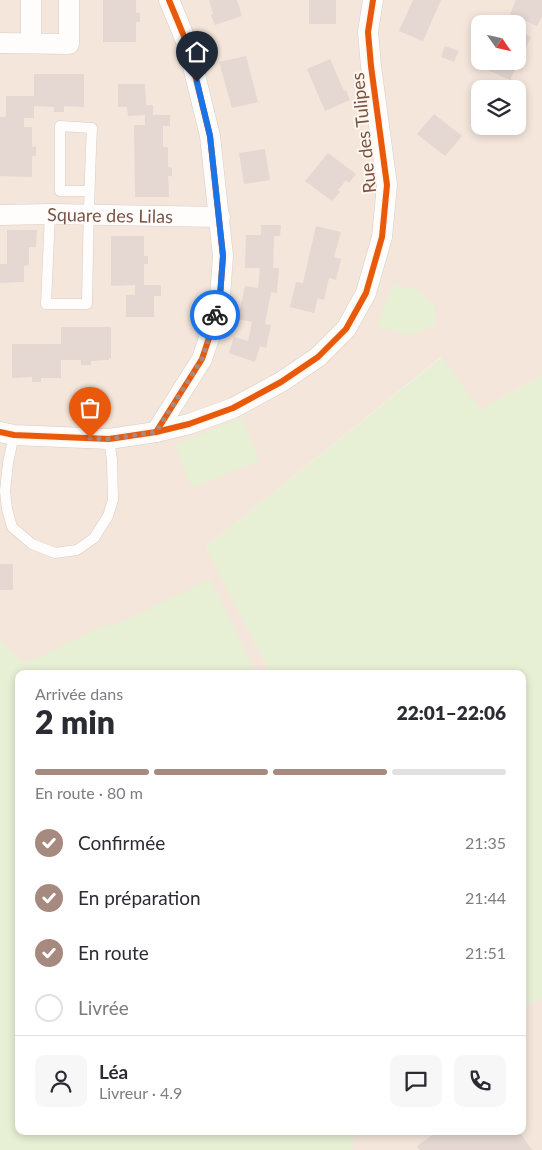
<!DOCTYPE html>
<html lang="fr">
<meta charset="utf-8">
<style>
body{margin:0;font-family:Lato,sans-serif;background:#f7f7f7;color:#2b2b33;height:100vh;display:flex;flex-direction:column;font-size:19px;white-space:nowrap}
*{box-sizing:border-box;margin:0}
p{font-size:16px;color:#7c7c81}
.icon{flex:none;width:28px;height:28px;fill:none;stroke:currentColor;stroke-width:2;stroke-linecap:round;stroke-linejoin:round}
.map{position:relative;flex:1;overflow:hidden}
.sheet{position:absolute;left:15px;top:670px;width:511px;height:465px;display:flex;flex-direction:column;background:#fff;border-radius:10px;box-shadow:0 2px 8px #0003}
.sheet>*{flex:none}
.needle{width:32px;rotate:124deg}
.tools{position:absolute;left:471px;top:15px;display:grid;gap:10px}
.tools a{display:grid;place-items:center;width:55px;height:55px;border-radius:10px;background:#fff;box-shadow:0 2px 8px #0003;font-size:25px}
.pin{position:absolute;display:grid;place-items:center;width:42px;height:42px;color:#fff;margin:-51px -21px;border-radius:50% 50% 50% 0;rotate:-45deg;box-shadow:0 0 5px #0007}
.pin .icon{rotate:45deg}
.courier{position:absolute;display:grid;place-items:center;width:50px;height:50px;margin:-25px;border:4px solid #1a73e8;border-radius:50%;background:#fff;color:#222;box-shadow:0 1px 6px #0007}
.headline em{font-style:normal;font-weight:800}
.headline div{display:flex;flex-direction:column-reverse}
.headline{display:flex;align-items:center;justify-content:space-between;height:85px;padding:0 20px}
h1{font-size:32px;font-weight:800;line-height:38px}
.bar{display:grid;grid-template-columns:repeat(4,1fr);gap:8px 5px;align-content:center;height:60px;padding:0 20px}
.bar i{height:6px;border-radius:4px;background:#e1e1e2}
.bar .selected{background:#a68a80}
.bar p{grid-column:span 4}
.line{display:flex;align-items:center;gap:12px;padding:0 20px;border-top:1px solid #e1e1e2}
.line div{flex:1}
.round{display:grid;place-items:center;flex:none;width:52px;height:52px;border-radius:10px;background:#f7f7f7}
ol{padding:0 20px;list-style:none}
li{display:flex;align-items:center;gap:15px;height:55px}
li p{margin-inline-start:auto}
li .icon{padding:5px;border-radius:50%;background:#a68a80;color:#fff;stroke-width:4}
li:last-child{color:#7c7c81}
li i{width:28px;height:28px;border:2px solid #e1e1e2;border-radius:50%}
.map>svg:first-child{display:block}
.residential{fill:#f4e6db;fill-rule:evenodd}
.green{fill:#e7efd4}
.building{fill:#e5d8d2}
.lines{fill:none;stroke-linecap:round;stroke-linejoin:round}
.lane-casing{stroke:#d7cdc8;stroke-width:11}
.street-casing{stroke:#d7cdc8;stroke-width:21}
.lane{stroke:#fefdfc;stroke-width:10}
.street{stroke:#fefdfc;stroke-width:20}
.cycleway-casing{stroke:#fff6ed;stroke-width:9}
.cycleway{stroke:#e8590c;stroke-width:6}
.done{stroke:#a68a80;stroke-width:5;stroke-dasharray:0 9}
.route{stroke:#1a73e8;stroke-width:6}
.labels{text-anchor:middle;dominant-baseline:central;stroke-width:4;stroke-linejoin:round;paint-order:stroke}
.street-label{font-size:18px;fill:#7a5347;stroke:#fff6ed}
</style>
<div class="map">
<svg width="542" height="1150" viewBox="0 0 542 1150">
<rect width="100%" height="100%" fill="#f8f1eb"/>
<path class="residential" d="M0,0h542v375l-62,35 -39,-53 -235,190 65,127h-252v457h503l1,-124 19,-8v151h-542zM480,24h38v37h-38zM480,89h38v37h-38z"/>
<g class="green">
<polygon points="393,285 419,290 433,304 437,324 412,335 377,327"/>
<polygon points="442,357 480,410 542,375 542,999 523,1007 522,674 271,674 206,547"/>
<polygon points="242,418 259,461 192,488 175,445"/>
<polygon points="211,579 256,674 19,674 19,1131 354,1131 352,1150 0,1150 0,640 20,660 26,663 107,624 111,627"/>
</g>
<g class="building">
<polygon points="103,0 136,0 136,13 140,13 140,22 136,22 136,42 103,42"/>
<polygon points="209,0 237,0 242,16 215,25 211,15 213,14"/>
<rect x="309" y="0" width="27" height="24"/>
<polygon points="413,0 441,0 423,41 399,31"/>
<polygon points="516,0 542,0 542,16 537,26 510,14"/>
<polygon points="518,31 531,37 510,80 485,69 489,61 518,61"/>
<polygon points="445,46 459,51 454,62 441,57"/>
<polygon points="246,56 258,102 232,108 219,62"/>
<polygon points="330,59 344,91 346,90 350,100 325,111 307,69"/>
<polygon points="34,74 84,74 84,107 64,106 64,112 54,112 54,107 34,106 34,118 24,118 24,127 32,127 32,147 36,146 36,156 32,156 32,177 0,176 0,117 6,117 6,96 34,96"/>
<polygon points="118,84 145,84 146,105 153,105 153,115 170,115 170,126 163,126 163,147 168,147 168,167 172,168 172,176 168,176 169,197 135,197 134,125 145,125 145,115 128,116 127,107 118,107"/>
<polygon points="434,114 462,136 445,156 417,134"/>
<polygon points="265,149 270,180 244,184 239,153"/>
<polygon points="328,153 356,174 349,183 346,180 338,190 340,192 332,201 305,181"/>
<polygon points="261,225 281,225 280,236 274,236 273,268 279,268 277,293 271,292 265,324 271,325 266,348 260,346 255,362 229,353 234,337 248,341 252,322 238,319 245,286 258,288 260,268 245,268 246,235 261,235"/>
<polygon points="316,226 341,232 334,257 341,259 336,280 329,278 324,300 318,298 314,313 290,307 296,282 303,283"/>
<polygon points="7,230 37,230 36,247 29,247 29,265 24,266 24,282 0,283 0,264 7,264"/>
<polygon points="111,236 144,236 144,256 148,256 148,264 144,264 144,285 161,285 161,296 154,296 154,317 126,317 126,295 135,295 135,285 111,286"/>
<polygon points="61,327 111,327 111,358 109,358 109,360 91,361 91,365 81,365 81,360 61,360 61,378 41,378 41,382 32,382 32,377 12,378 12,344 61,344"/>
<rect x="0" y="564" width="13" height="26"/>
<polygon points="438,1131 519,1131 532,1150 420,1150 417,1146"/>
</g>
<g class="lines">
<g class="lane-casing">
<g id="lane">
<path d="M50,214l-4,90h41c1,-59 2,-118 5,-176l-32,-2v65h29"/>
<polyline points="14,435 8,463 5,491 7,509 12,527 32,544 55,553 77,550 94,538 108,516 113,500 112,460 109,439"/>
</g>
</g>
<g class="street-casing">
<g id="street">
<polyline points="0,43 69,44 69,0"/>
<polyline points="31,43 31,0"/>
<path id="s1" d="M0,215l50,-1 170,3"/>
<polyline points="0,432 14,435 109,439 156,432 189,424 233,408 281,382 318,357 346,329 366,293 382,237 387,185 371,66 368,32 373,0"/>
<polyline points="156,432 202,359 211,332 220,296 223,256 210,136 188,46 169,0"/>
</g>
</g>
<use href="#lane" class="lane"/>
<use href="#street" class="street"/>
<g class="cycleway-casing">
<g id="cycleway">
<polyline points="0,432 14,435 109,439 156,432 189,424 233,408 281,382 318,357 346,329 366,293 382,237 387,185 371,66 368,32 373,0"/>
<polyline points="156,432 202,359 211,332 220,296 223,256 210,136 188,46 169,0"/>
</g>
</g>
<use href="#cycleway" class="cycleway"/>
</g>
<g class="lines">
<polyline class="done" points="90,438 109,439 156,432 202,359 211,332 215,315"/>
<polyline class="route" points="197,82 210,136 223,256 220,296 215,315"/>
</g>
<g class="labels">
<g class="street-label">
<text transform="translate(363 133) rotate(-96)">Rue des Tulipes</text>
<text stroke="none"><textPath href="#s1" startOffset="110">Square des Lilas</textPath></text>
</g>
</g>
</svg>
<div class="tools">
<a><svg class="needle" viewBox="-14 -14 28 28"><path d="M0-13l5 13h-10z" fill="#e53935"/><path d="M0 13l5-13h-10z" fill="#7c7c81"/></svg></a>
<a><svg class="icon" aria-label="layers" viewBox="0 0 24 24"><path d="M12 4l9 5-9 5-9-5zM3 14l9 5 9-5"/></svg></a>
</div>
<div class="pin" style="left:90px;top:438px;background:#ea580c"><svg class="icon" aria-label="bag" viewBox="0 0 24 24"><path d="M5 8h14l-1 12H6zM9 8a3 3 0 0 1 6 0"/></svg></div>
<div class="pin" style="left:197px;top:82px;background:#1f2937"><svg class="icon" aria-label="home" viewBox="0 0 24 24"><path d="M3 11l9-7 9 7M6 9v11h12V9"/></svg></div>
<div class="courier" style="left:215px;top:315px"><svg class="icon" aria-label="bike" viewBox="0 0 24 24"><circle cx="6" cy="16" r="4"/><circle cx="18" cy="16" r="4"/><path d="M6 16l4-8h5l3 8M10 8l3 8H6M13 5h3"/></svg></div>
<section class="sheet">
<div class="headline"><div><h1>2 min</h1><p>Arrivée dans</p></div><em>22:01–22:06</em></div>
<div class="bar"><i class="selected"></i><i class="selected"></i><i class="selected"></i><i></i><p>En route · 80 m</p></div>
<ol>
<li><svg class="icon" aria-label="check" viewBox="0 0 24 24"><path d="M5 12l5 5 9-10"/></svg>Confirmée<p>21:35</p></li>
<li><svg class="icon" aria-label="check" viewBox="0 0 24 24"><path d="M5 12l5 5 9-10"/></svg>En préparation<p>21:44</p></li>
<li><svg class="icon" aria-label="check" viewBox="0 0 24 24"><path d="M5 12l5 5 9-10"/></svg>En route<p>21:51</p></li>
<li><i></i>Livrée</li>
</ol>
<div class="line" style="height:90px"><a class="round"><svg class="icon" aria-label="person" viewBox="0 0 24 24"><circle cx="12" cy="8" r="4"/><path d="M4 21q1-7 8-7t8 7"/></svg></a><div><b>Léa</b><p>Livreur · 4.9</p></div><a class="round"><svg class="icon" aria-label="chat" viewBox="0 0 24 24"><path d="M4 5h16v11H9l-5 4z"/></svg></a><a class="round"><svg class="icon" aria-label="phone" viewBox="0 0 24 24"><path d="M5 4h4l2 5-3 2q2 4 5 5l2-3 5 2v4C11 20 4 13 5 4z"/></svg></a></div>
</section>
</div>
